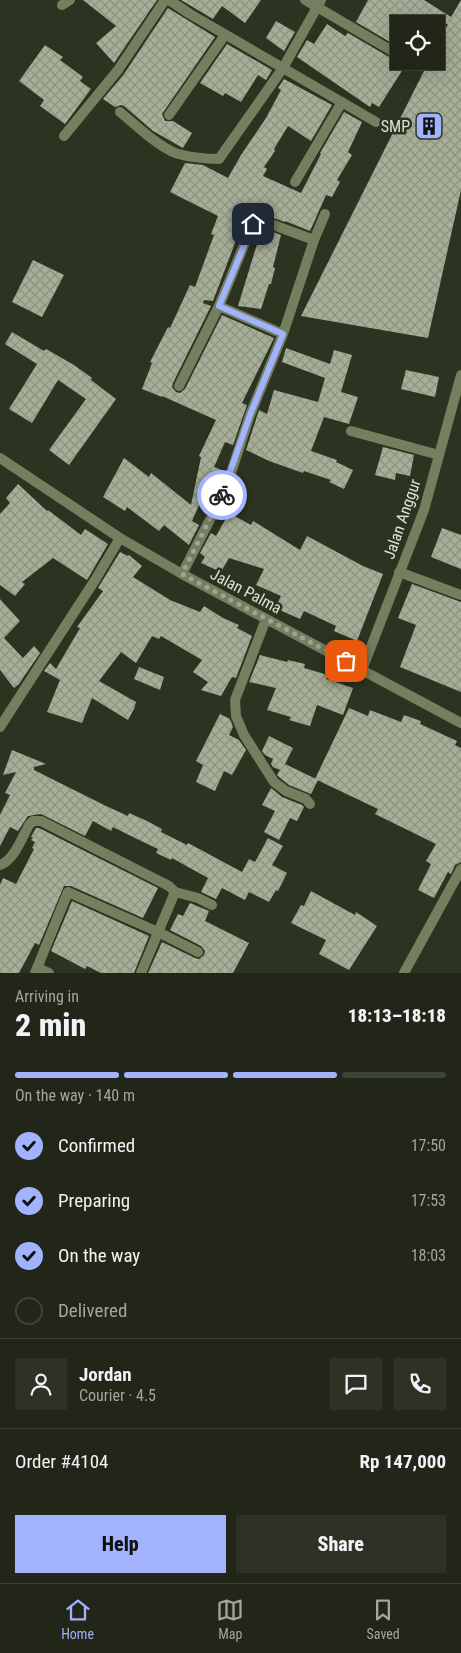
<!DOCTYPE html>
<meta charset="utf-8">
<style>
body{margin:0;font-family:"Roboto Condensed",sans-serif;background:#2d3225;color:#f1f3f6;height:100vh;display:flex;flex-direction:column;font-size:19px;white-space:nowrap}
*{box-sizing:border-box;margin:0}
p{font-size:16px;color:#a2a5a2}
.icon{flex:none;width:28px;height:28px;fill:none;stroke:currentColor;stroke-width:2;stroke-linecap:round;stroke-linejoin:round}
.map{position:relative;height:973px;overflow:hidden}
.side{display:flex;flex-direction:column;background:#212618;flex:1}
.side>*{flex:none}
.buttons{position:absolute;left:390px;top:15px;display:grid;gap:10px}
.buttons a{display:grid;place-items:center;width:55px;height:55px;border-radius:0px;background:#212618;box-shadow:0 5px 20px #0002,0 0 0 1px #3e4337;font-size:25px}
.pin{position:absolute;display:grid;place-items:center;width:42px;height:42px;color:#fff;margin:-21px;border-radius:10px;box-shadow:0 2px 8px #0006}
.courier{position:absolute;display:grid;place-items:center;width:50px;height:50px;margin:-25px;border:4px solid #a2b2fd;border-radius:50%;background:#fff;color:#222;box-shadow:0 1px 6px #0007}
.summary em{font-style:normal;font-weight:800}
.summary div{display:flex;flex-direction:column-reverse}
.summary{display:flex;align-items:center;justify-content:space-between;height:85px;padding:0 15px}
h1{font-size:32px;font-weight:800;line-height:38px}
.bar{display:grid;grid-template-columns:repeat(4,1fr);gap:8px 5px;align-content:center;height:60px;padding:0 15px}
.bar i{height:6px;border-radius:4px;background:#3e4337}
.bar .selected{background:#a2b2fd}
.bar p{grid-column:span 4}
.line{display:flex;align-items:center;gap:12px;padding:0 15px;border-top:1px solid #3e4337}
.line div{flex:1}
.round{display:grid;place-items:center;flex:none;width:52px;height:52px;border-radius:0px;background:#2d3225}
ol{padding:0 15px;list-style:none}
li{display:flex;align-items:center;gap:15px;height:55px}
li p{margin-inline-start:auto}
li .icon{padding:5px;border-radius:50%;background:#a2b2fd;color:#111;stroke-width:4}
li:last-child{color:#a2a5a2}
li i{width:28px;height:28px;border:2px solid #3e4337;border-radius:50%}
.action{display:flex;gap:10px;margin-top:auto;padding:10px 15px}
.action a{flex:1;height:58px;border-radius:0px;background:#a2b2fd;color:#111;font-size:20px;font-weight:800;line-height:58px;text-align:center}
.action a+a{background:#2d3225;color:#f1f3f6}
.tab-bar{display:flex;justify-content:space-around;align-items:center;height:70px;border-top:1px solid #3e4337;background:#212618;font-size:14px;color:#a2a5a2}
.tab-bar a{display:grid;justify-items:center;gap:2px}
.tab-bar .selected{color:#a2b2fd}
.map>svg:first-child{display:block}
.building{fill:url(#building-cross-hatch)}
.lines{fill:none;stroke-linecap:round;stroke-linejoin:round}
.minor{stroke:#737f5e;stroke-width:10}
.done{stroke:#9fa596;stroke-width:5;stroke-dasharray:0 9}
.route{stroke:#a2b2fd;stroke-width:6}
.labels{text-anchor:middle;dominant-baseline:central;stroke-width:5;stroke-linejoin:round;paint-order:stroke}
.poi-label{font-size:16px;fill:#dde2d6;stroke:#2c3320;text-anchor:end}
.street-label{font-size:16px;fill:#dde2d6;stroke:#2c3320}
</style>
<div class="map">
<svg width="461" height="973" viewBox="0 0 461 973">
<defs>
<pattern id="building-cross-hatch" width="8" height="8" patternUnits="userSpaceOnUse" patternTransform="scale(1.25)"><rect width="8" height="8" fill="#a5ae97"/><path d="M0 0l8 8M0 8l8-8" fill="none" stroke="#8c9481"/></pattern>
</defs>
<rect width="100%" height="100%" fill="#2c3320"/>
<g class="building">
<polygon points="83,0 157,0 114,63 96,43 116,26"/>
<polygon points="181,0 261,0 245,23 222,6 213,19"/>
<polygon points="368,0 424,0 451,17 461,0 461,190 428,338 301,316 429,61 436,61 436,47 448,24 399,24 399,28 390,42 356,22"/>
<polygon points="168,8 215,37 162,114 165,121 173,121 192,133 183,148 153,131 124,106 121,105 115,107 103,99 124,74"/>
<polygon points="276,21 295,32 284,51 266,38"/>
<polygon points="327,24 345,36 348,33 396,61 402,62 405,66 379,107 372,103 370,107 297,57 307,40 314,44"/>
<polygon points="227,44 272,70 266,80 258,75 241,102 225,93 223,96 200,83"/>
<polygon points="45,45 63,57 60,60 83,77 80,81 91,89 65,124 40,106 44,100 19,81"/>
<polygon points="284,79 332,105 311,141 288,126 274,149 275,151 264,167 267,169 263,176 301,193 321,154 320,153 344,112 362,122 348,152 352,155 337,180 340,182 332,197 326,195 310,231 285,221 285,222 262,214 252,216 246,214 213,301 204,300 203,303 211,306 173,383 172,387 176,392 180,393 185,389 222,315 274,338 242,403 247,405 233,445 225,442 214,467 222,470 210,488 207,487 192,521 199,525 189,545 164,525 159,531 127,507 125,511 103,497 124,458 149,477 151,473 191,505 201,457 199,456 216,420 162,396 162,397 142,389 152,363 150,362 168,327 170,328 190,285 195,287 214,235 211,234 218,216 170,192 185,163 203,165 228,178 241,155 266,118 281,90 278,88"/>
<polygon points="262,228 281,235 273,267 275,268 271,284 269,284 261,309 238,306"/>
<polygon points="33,260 64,275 42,317 12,302"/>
<polygon points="12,332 44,351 46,349 74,365 92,378 91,380 116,399 69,465 49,450 86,399 58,380 32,423 9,409 37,364 5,344"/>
<polygon points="286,348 330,364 334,350 352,355 341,392 358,397 349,424 324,417 311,451 337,460 336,462 353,470 344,489 329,482 331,480 304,471 303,473 269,461 246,450 259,410 267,414 274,390 318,402 325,378 282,362"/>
<polygon points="406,370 439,377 435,397 401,389"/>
<polygon points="383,447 414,455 410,476 396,473 395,480 375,475"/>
<polygon points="18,484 47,511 48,510 81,535 85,529 108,544 87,580 53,558 22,582 25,584 15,596 0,585 0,514 10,503 6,498"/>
<polygon points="229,513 251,525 253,521 300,550 307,536 363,566 383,574 357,641 334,631 336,626 304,611 300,619 275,608 281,596 256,585 264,569 229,558 221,572 201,563 205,557 200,553 211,533 216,536"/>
<polygon points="442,528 461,535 461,569 431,557"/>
<polygon points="120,552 128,556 129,555 142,566 133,577 170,600 200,612 204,606 223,618 239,625 237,628 252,636 236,678 232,677 221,696 201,690 208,682 193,672 202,660 161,636 159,639 152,636 136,663 121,652 99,681 136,702 134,709 128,720 92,698 82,723 47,712 60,680 44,671 50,663 56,669 80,628 77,627 103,591 98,588"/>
<polygon points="412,584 461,602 461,692 400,667 416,625 398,618"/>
<polygon points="0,599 20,621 4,638 23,658 34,646 40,653 19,684 14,688 0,670"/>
<polygon points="260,655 287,662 288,660 305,664 304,668 328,675 326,679 353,688 343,715 317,705 310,726 289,720 291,717 267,710 276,688 249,682"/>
<polygon points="139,667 164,677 160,690 134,679"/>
<polygon points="349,708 368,716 370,710 401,722 404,715 421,721 420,724 457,741 455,745 461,748 461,862 455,865 451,874 448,872 434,898 418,890 431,864 426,861 436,844 375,814 378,809 315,779"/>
<polygon points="220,714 230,719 233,727 229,735 239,740 246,750 232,775 224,771 215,791 196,782 203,765 196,761"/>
<polygon points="269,736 293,748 285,764 318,780 311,794 289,785 279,777 277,775 280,770 273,767 271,764 273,759 265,755 262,751"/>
<polygon points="12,750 46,764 34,767 34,770 106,806 128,816 129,813 147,821 162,829 161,832 187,845 188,843 242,872 249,859 255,862 268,838 283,846 272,865 287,873 278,891 276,890 269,902 249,892 245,900 222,888 216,899 201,892 208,878 172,858 171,860 156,853 158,849 135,838 113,827 111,831 93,821 85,836 41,814 28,816 18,831 10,827 0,846 0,815 10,795 5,793 16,772 3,775"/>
<polygon points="271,788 282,797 302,805 304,807 297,821 290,818 279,840 264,832 275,811 262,805"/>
<polygon points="36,828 39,828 158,888 143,918 71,886 64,886 39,945 35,943 19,973 0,973 0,885 3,878 16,884 34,849 32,848 35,842 31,840 33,838 31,837"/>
<polygon points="311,891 355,915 356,912 377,926 349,970 319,954 326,940 291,923 301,905 304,906"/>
<polygon points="72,901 149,936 134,973 101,973 87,966 85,969 51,951"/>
<polygon points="190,903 209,911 205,921 249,943 233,973 148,973 162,942 195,958 199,959 204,955 205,951 201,946 170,930 178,914 183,916"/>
</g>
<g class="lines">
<g class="minor">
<polyline points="169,0 190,14 376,122"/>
<polyline points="305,0 399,55"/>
<polyline points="62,5 70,0"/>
<polyline points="409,61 413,63"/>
<path d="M120,112c17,14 34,31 53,40 11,5 35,7 46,7l64,-91 38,-68"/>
<polyline points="169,115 225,35"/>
<polyline points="64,136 118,70 165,0"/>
<polyline points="295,182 342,102"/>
<polyline points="314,240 325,214"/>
<polyline points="179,386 219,306"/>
<polyline points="351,431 439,455"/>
<polyline points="0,458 120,538 182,574 461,723"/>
<polyline points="399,572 461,595"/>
<polyline points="182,574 218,504 231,473 250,415 283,334 219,306 251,228 255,222 260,220 314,240 283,334"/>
<polyline points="266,619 235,700 236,716 244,735 274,782 286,791 306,799 310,804"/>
<polyline points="362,670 424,510 461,375"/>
<polyline points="0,727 95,580 120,538"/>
<path d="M0,865c14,-5 22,-27 29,-40l4,-4h8l128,65 6,6 -34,81"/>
<polyline points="175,892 198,898 212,905"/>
<polyline points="38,968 49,973"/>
<polyline points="35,973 68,892 158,932 198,952"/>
<polyline points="404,973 461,869"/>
</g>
</g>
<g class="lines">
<polyline class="done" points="222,495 182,574 346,661"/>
<polyline class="route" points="222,495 250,415 283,334 219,306 253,224"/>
</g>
<defs>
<g id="building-square" transform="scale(1.4375)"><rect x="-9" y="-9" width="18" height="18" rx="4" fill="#a2b2fd" stroke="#2c3320"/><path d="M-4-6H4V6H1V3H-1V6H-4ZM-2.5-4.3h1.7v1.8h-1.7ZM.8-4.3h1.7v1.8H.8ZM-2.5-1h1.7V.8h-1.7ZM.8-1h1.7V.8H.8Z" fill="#111"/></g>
</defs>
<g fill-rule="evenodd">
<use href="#building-square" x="429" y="126"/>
</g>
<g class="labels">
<g class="poi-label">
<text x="410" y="126">SMP</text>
</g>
<g class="street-label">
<text transform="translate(402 519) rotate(-71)">Jalan Anggur</text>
<text transform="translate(246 591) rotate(28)">Jalan Palma</text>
</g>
</g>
</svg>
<div class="buttons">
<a><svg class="icon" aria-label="locate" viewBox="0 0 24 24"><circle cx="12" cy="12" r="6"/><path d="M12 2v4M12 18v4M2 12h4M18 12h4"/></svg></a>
</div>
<div class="pin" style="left:346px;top:661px;background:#ea580c"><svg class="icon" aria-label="bag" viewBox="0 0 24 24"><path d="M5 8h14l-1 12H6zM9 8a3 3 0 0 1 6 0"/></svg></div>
<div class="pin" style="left:253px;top:224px;background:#1f2937"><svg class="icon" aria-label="home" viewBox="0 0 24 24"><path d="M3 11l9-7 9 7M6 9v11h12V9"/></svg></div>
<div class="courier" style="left:222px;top:495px"><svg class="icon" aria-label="bike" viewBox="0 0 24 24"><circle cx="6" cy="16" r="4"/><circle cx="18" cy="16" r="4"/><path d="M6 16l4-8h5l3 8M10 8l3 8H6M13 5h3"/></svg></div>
</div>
<section class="side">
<div class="summary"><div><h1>2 min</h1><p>Arriving in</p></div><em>18:13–18:18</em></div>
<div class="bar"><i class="selected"></i><i class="selected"></i><i class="selected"></i><i></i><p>On the way · 140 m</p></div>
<ol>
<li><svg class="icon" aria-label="check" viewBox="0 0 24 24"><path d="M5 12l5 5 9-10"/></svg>Confirmed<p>17:50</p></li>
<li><svg class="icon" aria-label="check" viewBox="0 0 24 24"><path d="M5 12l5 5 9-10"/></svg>Preparing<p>17:53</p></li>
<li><svg class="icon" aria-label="check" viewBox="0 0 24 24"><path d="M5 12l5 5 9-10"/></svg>On the way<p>18:03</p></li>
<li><i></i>Delivered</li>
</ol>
<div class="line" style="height:90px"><a class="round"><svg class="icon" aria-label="person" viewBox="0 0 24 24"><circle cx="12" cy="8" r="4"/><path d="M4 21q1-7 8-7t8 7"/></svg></a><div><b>Jordan</b><p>Courier · 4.5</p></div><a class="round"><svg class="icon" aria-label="chat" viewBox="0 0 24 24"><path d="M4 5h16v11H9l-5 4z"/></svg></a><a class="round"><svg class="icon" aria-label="phone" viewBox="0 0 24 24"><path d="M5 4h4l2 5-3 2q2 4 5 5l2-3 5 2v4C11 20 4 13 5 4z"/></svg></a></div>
<div class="line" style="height:65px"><div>Order #4104</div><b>Rp 147,000</b></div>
<div class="action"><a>Help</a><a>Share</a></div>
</section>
<nav class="tab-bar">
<a class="selected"><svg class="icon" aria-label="home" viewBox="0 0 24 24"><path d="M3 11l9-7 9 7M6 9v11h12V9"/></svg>Home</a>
<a><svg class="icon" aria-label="map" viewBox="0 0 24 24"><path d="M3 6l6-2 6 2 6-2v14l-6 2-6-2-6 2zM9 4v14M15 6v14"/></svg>Map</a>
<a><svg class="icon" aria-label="saved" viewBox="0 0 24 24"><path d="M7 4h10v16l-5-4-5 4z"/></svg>Saved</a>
</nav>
